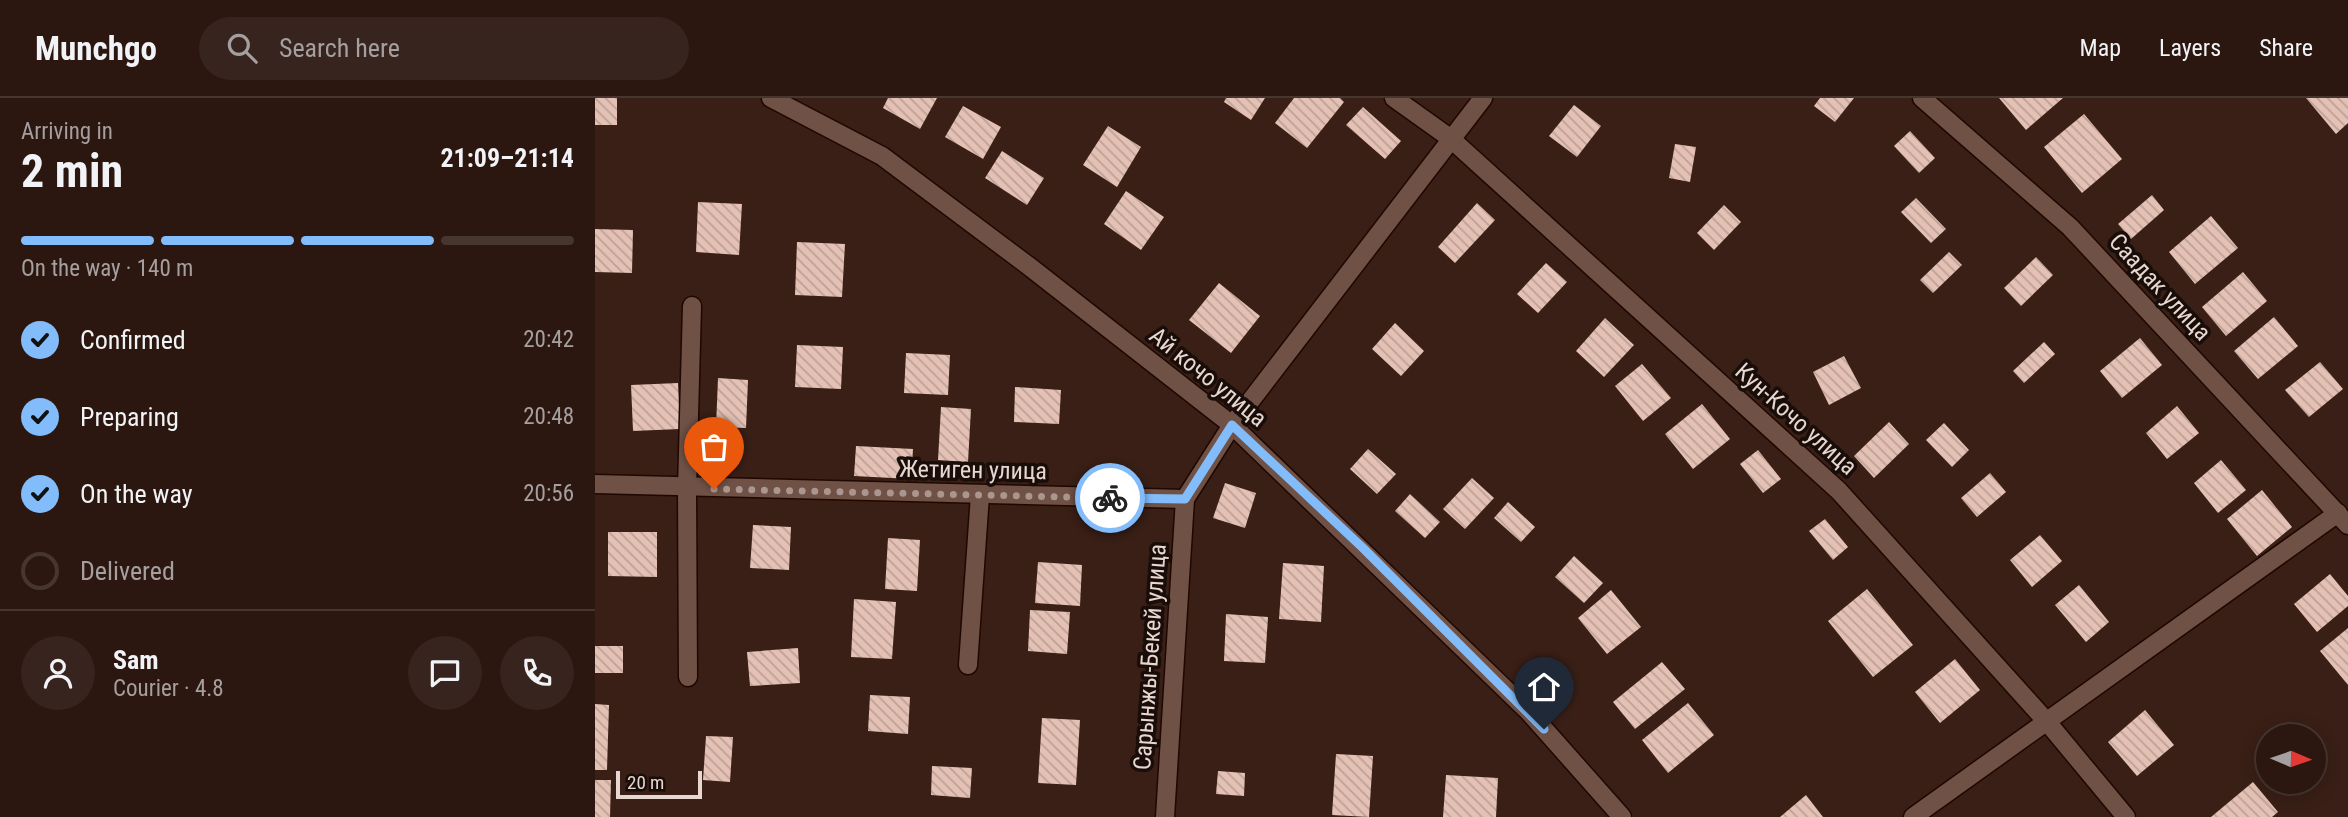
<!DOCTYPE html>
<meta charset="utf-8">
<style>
body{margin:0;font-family:"Roboto Condensed",sans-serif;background:#37241e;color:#f1f3f6;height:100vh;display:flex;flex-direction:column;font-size:26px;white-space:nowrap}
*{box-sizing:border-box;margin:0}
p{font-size:23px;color:#a69f9f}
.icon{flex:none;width:38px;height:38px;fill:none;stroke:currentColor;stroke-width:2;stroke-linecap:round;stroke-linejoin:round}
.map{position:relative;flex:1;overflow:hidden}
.side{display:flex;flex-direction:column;background:#2b1710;width:595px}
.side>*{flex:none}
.needle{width:46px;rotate:92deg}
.fabs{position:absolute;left:1661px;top:626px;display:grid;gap:14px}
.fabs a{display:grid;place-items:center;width:70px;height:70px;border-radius:50%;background:#2b1710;box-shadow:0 4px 18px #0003,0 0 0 2px #473630;font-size:35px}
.scale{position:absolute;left:21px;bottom:18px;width:86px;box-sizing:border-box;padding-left:7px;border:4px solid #e8d6d0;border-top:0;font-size:19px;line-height:24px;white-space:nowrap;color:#e8d6d0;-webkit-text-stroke:5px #180d08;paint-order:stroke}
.pin{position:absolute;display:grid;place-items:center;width:60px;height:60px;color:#fff;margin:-72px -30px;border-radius:50% 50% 50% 0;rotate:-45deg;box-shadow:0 0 7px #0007}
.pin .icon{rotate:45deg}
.courier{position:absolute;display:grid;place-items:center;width:70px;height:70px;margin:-35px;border:5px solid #83bcfb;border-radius:50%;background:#fff;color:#222;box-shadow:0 2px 9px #0007}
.head em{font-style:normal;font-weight:700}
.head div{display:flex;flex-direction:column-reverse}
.head{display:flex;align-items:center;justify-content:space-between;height:119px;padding:0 21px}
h1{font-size:46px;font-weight:700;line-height:52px}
.bar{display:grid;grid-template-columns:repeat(4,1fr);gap:10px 7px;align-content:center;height:84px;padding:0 21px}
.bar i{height:9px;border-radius:5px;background:#473630}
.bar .on{background:#83bcfb}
.bar p{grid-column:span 4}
.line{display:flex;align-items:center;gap:18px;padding:0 21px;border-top:2px solid #473630}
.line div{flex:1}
.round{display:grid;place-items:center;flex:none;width:74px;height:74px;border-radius:37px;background:#37241e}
ol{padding:0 21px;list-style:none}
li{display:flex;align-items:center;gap:21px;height:77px}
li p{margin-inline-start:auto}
li .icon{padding:7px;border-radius:50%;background:#83bcfb;color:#111;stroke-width:4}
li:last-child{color:#a69f9f}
li i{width:38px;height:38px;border:4px solid #473630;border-radius:50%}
header{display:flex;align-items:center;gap:42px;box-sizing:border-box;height:98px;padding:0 35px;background:#2b1710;border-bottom:2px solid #473630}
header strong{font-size:33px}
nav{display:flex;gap:38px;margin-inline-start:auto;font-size:24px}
.search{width:490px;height:63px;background:#37241e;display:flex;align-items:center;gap:18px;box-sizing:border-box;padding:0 24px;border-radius:38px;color:#a69f9f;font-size:26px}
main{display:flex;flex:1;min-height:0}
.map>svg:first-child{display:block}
.building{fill:url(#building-back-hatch)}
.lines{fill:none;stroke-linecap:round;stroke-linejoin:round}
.street-casing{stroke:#1f0802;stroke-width:21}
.street{stroke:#6f5146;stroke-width:18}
.done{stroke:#ab968f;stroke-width:7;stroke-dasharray:0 12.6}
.route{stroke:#83bcfb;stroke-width:9}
.labels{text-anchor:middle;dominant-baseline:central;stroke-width:7;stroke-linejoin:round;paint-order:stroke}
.street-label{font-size:24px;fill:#e8d6d0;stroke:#180d08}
</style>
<header>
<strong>Munchgo</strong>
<div class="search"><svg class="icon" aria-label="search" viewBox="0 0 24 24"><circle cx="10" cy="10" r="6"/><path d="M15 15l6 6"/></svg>Search here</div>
<nav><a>Map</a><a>Layers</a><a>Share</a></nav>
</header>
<main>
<section class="side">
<div class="head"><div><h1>2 min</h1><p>Arriving in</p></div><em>21:09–21:14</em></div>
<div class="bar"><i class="on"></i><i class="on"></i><i class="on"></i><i></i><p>On the way · 140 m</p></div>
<ol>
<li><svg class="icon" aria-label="check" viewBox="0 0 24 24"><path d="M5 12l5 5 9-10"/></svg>Confirmed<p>20:42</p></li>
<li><svg class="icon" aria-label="check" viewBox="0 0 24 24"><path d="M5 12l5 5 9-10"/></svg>Preparing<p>20:48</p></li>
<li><svg class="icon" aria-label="check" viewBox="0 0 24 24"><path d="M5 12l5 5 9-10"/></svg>On the way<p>20:56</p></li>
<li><i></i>Delivered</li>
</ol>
<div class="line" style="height:126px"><a class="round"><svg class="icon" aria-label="person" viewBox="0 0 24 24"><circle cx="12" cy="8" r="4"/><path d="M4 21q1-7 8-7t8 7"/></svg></a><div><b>Sam</b><p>Courier · 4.8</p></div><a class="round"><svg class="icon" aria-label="chat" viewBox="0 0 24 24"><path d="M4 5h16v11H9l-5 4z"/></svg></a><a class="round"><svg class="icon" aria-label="phone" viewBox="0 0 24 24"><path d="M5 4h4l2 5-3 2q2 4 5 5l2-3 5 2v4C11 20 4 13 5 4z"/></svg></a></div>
</section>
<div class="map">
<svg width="1753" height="719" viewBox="0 0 1753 719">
<defs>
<pattern id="building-back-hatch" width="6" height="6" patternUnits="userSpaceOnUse" patternTransform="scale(1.75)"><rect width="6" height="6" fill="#e4c1b4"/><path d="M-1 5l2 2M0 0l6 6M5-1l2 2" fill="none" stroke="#bca196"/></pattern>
</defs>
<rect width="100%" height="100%" fill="#391f16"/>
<g class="building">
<rect x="0" y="0" width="22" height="27"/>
<polygon points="293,0 342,0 325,31 288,10"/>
<polygon points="631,0 670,0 656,22 629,4"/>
<polygon points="699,0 745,0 749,4 712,50 680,25"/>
<polygon points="1225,0 1259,0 1240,24 1219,8"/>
<polygon points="1404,0 1468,0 1431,32"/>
<polygon points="1711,0 1753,0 1753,25 1741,36"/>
<polygon points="979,7 1006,28 982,59 954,38"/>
<polygon points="368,8 406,29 388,61 350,39"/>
<polygon points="768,9 806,43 790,61 751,27"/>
<polygon points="1489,16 1527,61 1487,95 1449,49"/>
<polygon points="513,28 546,49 522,89 488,67"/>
<polygon points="1315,33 1340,60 1324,75 1299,48"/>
<polygon points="1080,46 1101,49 1095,84 1074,80"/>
<polygon points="407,53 449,80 432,107 390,80"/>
<polygon points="531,93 569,119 546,152 509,126"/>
<polygon points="1557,97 1569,112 1536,141 1523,126"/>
<polygon points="1321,100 1351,131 1336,145 1306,114"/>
<polygon points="103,104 147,106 144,157 101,154"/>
<polygon points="882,105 900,122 860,165 843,149"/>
<polygon points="1129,107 1146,124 1119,152 1102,135"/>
<polygon points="1616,118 1643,150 1600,186 1574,154"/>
<polygon points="0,131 38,132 37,175 0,174"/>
<polygon points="202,144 250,146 247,199 200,197"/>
<polygon points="1354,154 1367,167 1338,195 1325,182"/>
<polygon points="1441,159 1458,177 1426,208 1409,190"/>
<polygon points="951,165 972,184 943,215 922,196"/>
<polygon points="1648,174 1672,203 1631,238 1607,209"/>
<polygon points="624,185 665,218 636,255 594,222"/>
<polygon points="1679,219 1703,248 1663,281 1639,253"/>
<polygon points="1010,220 1039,247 1009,279 981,253"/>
<polygon points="800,225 829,253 806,278 777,251"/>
<polygon points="1545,240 1567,267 1527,300 1505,273"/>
<polygon points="1449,244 1460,256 1429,285 1418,273"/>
<polygon points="202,247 248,249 246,291 200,289"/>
<polygon points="311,255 355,257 353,297 309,295"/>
<polygon points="1249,258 1266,290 1234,307 1218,274"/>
<polygon points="1725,264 1748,291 1714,319 1690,292"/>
<polygon points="1047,266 1076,300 1048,323 1020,288"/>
<polygon points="123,280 153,282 151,330 121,329"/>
<polygon points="83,285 85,331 38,333 36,287"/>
<polygon points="420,289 466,292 464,326 419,324"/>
<polygon points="1107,306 1135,341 1098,371 1070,336"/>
<polygon points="1582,308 1604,335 1572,361 1551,335"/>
<polygon points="346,309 376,311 373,364 343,362"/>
<polygon points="1294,324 1314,346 1279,380 1259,358"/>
<polygon points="1349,325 1374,352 1357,369 1331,342"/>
<polygon points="261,348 318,351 316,381 259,378"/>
<polygon points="773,351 801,376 782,396 755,371"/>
<polygon points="1163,352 1186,381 1168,395 1145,366"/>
<polygon points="1626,362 1651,392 1623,415 1599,385"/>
<polygon points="1395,375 1411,394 1382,419 1366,400"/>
<polygon points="877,380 899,400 870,431 848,411"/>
<polygon points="630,385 661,395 650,430 618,420"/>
<polygon points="1667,392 1697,429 1662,458 1632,421"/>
<polygon points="815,396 845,424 830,440 800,413"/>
<polygon points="913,404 940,429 926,444 899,420"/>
<polygon points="1230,421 1253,449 1238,462 1214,433"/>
<polygon points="158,427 196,429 194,472 155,470"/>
<polygon points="13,434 62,434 62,479 13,478"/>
<polygon points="1445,437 1467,463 1437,489 1415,462"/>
<polygon points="293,440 325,442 322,493 290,491"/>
<polygon points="979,458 1008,485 989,505 960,479"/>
<polygon points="443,464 487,467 485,508 440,505"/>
<polygon points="688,465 729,468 726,524 684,521"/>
<polygon points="1735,476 1753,498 1753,508 1722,534 1699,506"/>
<polygon points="1484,487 1514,524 1491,544 1460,507"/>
<polygon points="1272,491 1318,547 1278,579 1233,523"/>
<polygon points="1016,492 1046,529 1012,556 983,520"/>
<polygon points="259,501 301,504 297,561 256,559"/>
<polygon points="435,512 475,514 472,556 433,553"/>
<polygon points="631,516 673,519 670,565 629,563"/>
<polygon points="1753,530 1753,587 1725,553"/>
<rect x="0" y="548" width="28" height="27"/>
<polygon points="203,550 205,585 155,588 152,554"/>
<polygon points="1360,561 1385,592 1345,625 1320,594"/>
<polygon points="1067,564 1090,591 1040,631 1018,604"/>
<polygon points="275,597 315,599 313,636 273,633"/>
<polygon points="1093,605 1119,637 1073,675 1047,642"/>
<polygon points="0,606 14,607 12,672 0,672"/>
<polygon points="1550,612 1579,647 1542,678 1513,644"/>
<polygon points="447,620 485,622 481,687 443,685"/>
<polygon points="111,638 138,639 135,684 108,682"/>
<polygon points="741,656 778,658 774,719 737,717"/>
<polygon points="337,668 377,670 375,700 336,697"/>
<polygon points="623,673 650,675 649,698 621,696"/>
<polygon points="851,677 903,680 901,719 848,719"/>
<polygon points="0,682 16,682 15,719 0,719"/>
<polygon points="1658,684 1683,714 1677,719 1616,719"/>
<polygon points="1211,697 1228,719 1185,719"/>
</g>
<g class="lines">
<g class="street-casing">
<g id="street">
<polyline points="176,0 287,58 435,169 637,327 934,614 1027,719"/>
<polyline points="799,0 855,40 1244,393 1453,625 1531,719"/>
<polyline points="1327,0 1475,129 1753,427"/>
<polyline points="0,386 590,401"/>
<polyline points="373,567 385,397"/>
<polyline points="93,579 92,391 97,208"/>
<polyline points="570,719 590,401 637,327 888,0"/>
<polyline points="1318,719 1743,415"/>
</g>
</g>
<use href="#street" class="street"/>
</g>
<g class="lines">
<polyline class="done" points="119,391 515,400"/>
<polyline class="route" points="515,400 590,401 637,327 768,450 949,631"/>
</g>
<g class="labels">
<g class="street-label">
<text transform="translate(1565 189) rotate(47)">Саадак улица</text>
<text transform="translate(613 279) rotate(39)">Ай кочо улица</text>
<text transform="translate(1201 321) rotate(42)">Кун-Кочо улица</text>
<text transform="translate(378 372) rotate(1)">Жетиген улица</text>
<text transform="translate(555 559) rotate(-86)">Сарынжы-Бекей улица</text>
</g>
</g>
</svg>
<div class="fabs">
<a><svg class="needle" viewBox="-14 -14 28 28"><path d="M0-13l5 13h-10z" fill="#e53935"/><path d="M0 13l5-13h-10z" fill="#a69f9f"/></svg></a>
</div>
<div class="scale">20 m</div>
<div class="pin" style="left:119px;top:391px;background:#ea580c"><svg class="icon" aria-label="bag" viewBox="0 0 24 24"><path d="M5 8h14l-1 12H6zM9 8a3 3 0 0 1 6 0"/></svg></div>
<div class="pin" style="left:949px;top:631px;background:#1f2937"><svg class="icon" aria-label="home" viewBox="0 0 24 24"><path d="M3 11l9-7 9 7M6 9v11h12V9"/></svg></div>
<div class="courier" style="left:515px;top:400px"><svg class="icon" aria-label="bike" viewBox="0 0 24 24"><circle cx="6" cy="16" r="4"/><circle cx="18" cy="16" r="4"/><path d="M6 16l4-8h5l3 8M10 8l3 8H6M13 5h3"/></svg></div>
</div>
</main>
